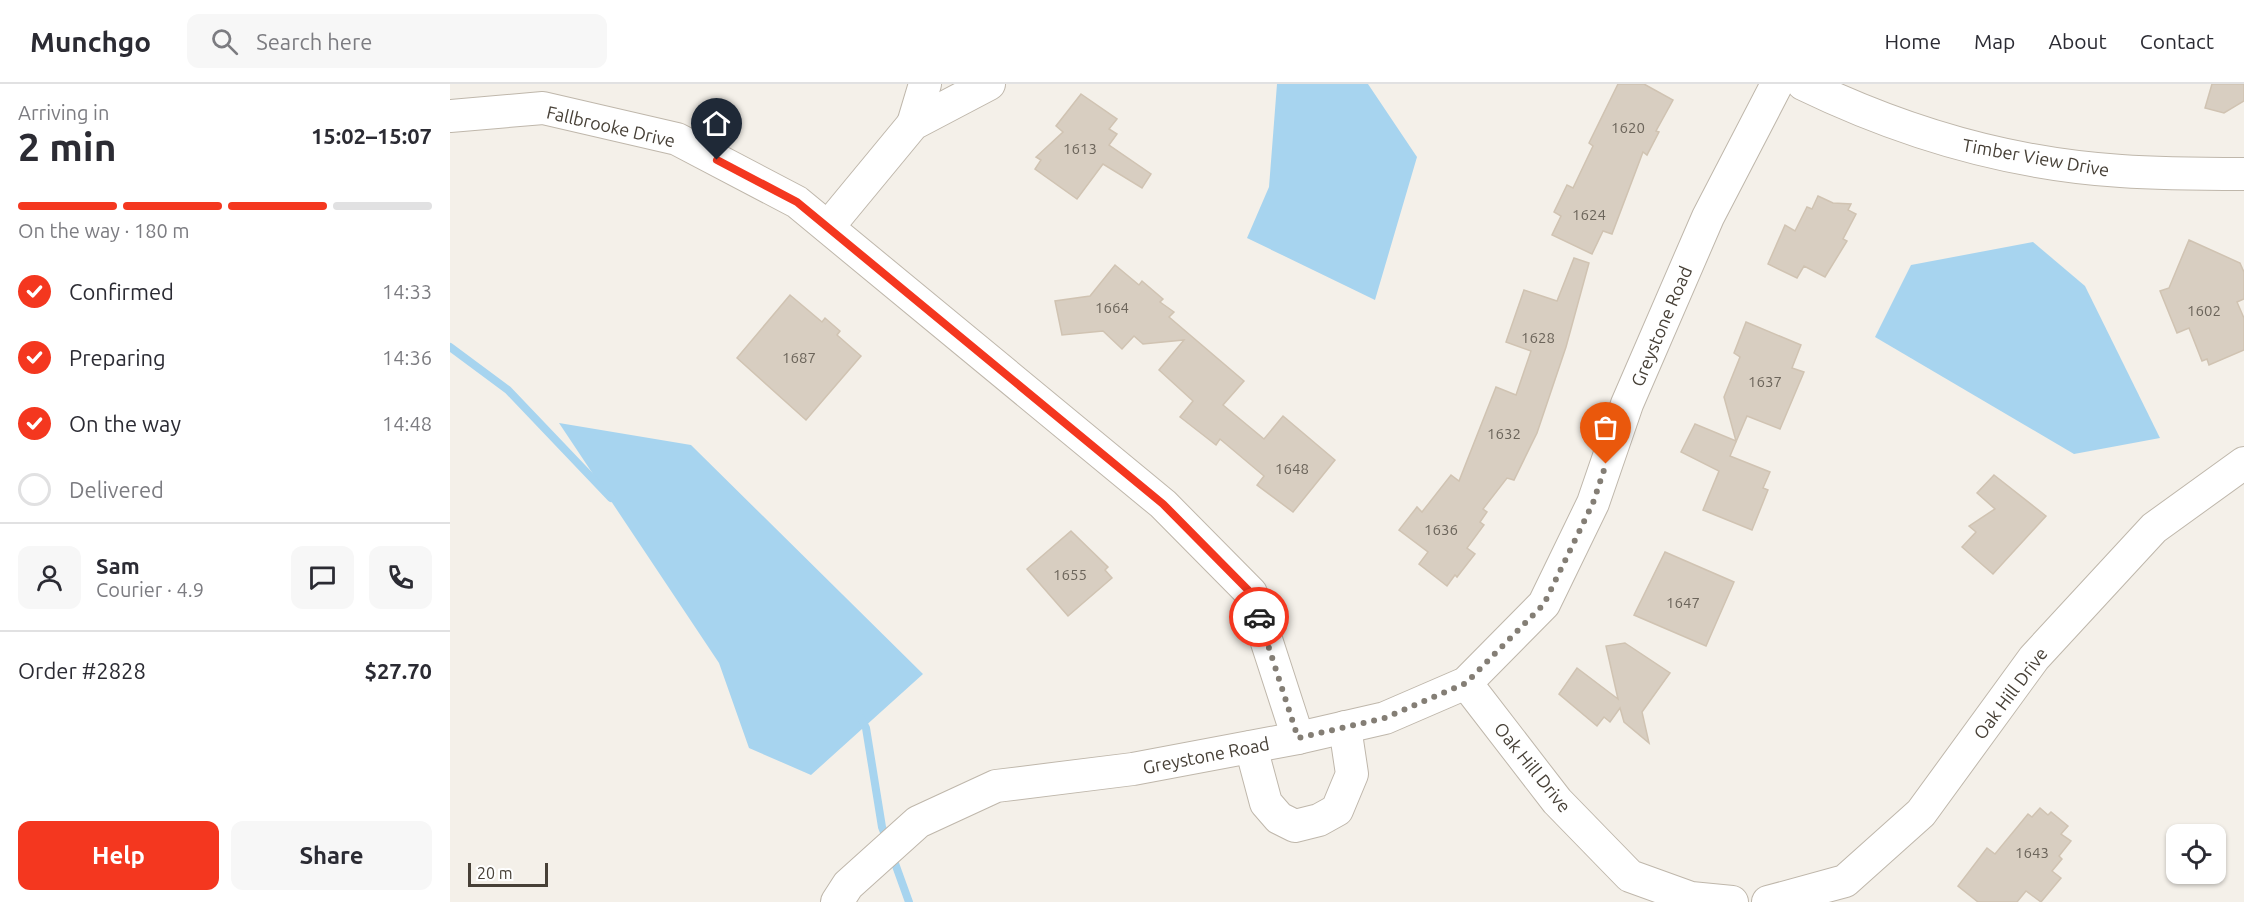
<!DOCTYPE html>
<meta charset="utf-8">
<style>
body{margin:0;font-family:Ubuntu,sans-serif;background:#f7f7f7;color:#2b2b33;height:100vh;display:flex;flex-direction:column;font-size:22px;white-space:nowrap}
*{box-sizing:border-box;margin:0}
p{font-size:20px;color:#7c7c81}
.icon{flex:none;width:33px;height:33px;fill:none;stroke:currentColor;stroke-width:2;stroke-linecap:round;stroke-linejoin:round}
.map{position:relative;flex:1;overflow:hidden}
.panel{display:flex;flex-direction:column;background:#fff;width:450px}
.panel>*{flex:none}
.tools{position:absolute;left:1716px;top:740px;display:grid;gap:12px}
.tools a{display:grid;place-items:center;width:60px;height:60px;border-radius:12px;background:#fff;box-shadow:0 2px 4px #0004;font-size:30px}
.scale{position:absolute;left:18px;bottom:15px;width:80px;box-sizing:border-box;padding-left:6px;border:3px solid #474037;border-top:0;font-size:16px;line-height:21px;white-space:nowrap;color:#474037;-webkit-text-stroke:4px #fff;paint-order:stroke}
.pin{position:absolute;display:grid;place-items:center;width:51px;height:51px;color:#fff;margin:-62px -26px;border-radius:50% 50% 50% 0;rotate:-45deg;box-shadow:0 0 6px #0007}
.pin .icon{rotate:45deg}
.courier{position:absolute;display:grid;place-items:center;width:60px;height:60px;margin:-30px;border:4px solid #f4371f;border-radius:50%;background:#fff;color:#222;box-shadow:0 2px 8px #0007}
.summary em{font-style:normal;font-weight:700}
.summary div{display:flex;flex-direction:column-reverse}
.summary{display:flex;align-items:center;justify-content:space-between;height:102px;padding:0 18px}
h1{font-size:39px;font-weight:700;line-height:45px}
.bar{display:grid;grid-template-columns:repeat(4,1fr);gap:9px 6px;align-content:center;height:72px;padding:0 18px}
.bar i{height:8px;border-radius:4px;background:#e1e1e2}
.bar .selected{background:#f4371f}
.bar p{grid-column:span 4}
.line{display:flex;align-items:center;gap:15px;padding:0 18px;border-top:2px solid #e1e1e2}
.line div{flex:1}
.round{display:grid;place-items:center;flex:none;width:63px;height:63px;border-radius:12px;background:#f7f7f7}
ol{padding:0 18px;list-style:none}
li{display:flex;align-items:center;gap:18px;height:66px}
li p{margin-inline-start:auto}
li .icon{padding:6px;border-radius:50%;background:#f4371f;color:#fff;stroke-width:4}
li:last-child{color:#7c7c81}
li i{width:33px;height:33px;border:3px solid #e1e1e2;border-radius:50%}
.primary-button{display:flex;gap:12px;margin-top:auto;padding:12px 18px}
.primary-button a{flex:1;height:69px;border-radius:12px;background:#f4371f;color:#fff;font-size:24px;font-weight:700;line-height:69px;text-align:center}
.primary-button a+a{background:#f7f7f7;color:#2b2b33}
header{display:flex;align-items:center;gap:36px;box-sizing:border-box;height:84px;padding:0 30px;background:#fff;border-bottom:2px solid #e1e1e2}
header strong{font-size:28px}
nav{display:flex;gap:33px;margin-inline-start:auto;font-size:21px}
.search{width:420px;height:54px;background:#f7f7f7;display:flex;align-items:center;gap:15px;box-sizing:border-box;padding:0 21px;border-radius:12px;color:#7c7c81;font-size:22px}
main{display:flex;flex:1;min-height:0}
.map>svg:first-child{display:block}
.water{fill:#a7d4ef}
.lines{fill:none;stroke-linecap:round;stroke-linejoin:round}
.stream{stroke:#a7d4ef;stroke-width:8}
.building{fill:#d8cec1;stroke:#d0c3b2;stroke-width:1.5}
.street-casing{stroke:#bfb7ab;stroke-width:34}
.street{stroke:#fff;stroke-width:32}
.done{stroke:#847e75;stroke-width:6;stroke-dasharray:0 10.8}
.route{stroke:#f4371f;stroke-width:8}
.labels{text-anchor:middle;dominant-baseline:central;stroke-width:4.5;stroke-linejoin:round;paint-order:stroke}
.number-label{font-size:15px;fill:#6b645a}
.street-label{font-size:18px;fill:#474037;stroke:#fff}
</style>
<header>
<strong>Munchgo</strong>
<div class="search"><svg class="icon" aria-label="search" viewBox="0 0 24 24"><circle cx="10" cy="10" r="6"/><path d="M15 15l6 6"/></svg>Search here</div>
<nav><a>Home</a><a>Map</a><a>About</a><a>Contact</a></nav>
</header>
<main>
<section class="panel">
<div class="summary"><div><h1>2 min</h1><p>Arriving in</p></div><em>15:02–15:07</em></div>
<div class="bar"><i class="selected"></i><i class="selected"></i><i class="selected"></i><i></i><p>On the way · 180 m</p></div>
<ol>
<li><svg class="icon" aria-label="check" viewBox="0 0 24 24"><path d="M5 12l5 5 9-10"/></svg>Confirmed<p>14:33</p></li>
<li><svg class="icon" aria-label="check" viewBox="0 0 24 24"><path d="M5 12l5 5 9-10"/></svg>Preparing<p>14:36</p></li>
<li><svg class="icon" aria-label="check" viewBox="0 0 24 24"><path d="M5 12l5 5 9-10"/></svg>On the way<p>14:48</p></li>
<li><i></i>Delivered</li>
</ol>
<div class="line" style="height:108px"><a class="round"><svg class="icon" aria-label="person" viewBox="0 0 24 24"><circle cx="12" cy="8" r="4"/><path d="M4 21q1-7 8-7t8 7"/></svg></a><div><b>Sam</b><p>Courier · 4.9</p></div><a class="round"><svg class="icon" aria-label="chat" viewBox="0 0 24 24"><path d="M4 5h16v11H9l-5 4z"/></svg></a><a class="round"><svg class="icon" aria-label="phone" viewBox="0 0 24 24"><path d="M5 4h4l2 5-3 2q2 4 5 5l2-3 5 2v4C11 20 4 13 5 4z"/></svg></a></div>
<div class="line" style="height:78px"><div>Order #2828</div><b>$27.70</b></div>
<div class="primary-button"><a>Help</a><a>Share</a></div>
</section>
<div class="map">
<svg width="1794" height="818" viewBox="0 0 1794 818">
<rect width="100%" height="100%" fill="#f4f0e9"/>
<g class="water">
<polygon points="827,0 918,0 967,73 925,216 797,154 819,103"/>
<polygon points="1583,158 1635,202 1710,354 1624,370 1425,253 1461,181"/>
<polygon points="109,339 241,361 473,590 361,691 299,664 269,579"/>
</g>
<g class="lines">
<g class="stream">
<polyline points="0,263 58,306 161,414"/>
<polyline points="411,634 416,644 432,743 437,756"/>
<polyline points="442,771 459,818"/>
</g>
</g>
<g class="building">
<polygon points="1168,0 1194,0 1223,16 1206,47 1209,48 1197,71 1193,68 1162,150 1153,147 1142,170 1102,151 1111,132 1104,128 1117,101 1123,104 1143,62 1139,59"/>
<polygon points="1762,0 1794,0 1794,17 1774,29 1755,24"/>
<polygon points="631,10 667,35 659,45 667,50 659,61 701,90 692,104 653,80 627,115 585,85 591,76 586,73 613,48 606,42"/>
<polygon points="1368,112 1383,119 1401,120 1398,126 1406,130 1393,155 1397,157 1375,193 1354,182 1347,194 1318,180 1335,141 1345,147 1357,123 1362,125"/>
<polygon points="1739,156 1790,179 1794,188 1794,215 1787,218 1794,234 1794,266 1759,281 1757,275 1752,277 1739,244 1727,249 1710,207 1719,204"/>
<polygon points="1124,174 1139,179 1116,263 1087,349 1064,396 1057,394 1033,425 1037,428 1030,438 1034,441 1017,464 1025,470 1007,493 1005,491 997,502 969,480 978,468 949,446 967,423 972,428 1001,391 1009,397 1046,303 1066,311 1081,267 1056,258 1074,206 1107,217"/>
<polygon points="665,181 689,201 692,197 713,215 710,218 724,228 719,233 794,297 773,321 814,355 833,332 885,376 843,428 807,401 814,392 770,355 766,361 730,333 743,317 709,286 734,256 693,260 684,252 672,265 653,247 612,251 605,217 640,212"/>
<polygon points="340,211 372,238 375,234 390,247 387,251 411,272 356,336 287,274"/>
<polygon points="1296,238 1351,261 1342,284 1354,288 1330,345 1297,332 1280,372 1320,388 1313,404 1318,406 1302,446 1253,426 1269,387 1231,368 1245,340 1286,357 1274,313 1290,273 1284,269"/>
<polygon points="1544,391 1596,432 1543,490 1512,463 1526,448 1519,442 1545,425 1527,409"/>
<polygon points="621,447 658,483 655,486 662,494 618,532 577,485"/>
<polygon points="1215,468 1284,498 1256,562 1184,531"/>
<polygon points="1175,559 1220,589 1192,628 1199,659 1174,638 1170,624 1160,638 1154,633 1147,642 1109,610 1127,584 1168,615 1156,562"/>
<polygon points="1590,724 1598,731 1601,728 1618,742 1611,750 1621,757 1609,772 1612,775 1602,787 1611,794 1591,818 1576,807 1567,818 1528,818 1508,802 1537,764 1545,770 1578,730 1582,733"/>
</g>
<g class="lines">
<g class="street-casing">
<g id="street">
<path d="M1353,0c99,48 208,80 318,87 41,3 82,3 123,3"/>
<polyline points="0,32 93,24 227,55 347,118 713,420 801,509 848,654"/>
<polyline points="463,40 475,0"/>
<polyline points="378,143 463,40 539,0"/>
<polyline points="1016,599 1107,717 1180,792 1241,814 1282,818"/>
<polyline points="801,663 816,719 829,734 845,742 869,736 887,726 902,690 895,643"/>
<polyline points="387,818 398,801 468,738 546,702 683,685 848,654 935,634 1016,599 1094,520 1143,419 1177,320 1258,133 1327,0"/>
<polyline points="1318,818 1395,797 1471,729 1584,574 1704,444 1794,379"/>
</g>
</g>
<use href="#street" class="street"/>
</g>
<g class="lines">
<polyline class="done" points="809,533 848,654 935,634 1016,599 1094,520 1143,419 1156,380"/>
<polyline class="route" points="267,76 347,118 713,420 801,509 809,533"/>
</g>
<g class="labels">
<g class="number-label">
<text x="1178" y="43">1620</text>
<text x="630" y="64">1613</text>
<text x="1139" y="130">1624</text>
<text x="662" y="223">1664</text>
<text x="1754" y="226">1602</text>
<text x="1088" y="253">1628</text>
<text x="349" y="273">1687</text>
<text x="1315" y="297">1637</text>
<text x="1054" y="349">1632</text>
<text x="842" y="384">1648</text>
<text x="991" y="445">1636</text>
<text x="620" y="490">1655</text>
<text x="1233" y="518">1647</text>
<text x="1582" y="768">1643</text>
</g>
<g class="street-label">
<text transform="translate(161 42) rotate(13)">Fallbrooke Drive</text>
<text transform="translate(1586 73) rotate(10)">Timber View Drive</text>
<text transform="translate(1211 242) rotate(-67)">Greystone Road</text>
<text transform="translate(1560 609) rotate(-53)">Oak Hill Drive</text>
<text transform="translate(756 671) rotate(-11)">Greystone Road</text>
<text transform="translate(1083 683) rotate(51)">Oak Hill Drive</text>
</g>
</g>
</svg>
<div class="tools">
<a><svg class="icon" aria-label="locate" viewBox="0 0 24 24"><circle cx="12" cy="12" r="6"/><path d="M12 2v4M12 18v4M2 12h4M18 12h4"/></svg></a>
</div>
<div class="scale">20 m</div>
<div class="pin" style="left:1156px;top:380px;background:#ea580c"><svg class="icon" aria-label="bag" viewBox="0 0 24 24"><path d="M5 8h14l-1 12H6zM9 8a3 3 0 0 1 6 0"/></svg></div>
<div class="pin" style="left:267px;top:76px;background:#1f2937"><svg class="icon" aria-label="home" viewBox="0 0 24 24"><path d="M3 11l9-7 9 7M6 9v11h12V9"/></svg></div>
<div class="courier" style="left:809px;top:533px"><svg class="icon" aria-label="car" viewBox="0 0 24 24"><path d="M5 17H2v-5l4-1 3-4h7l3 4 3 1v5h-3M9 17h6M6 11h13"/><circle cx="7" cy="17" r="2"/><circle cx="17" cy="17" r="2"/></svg></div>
</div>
</main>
